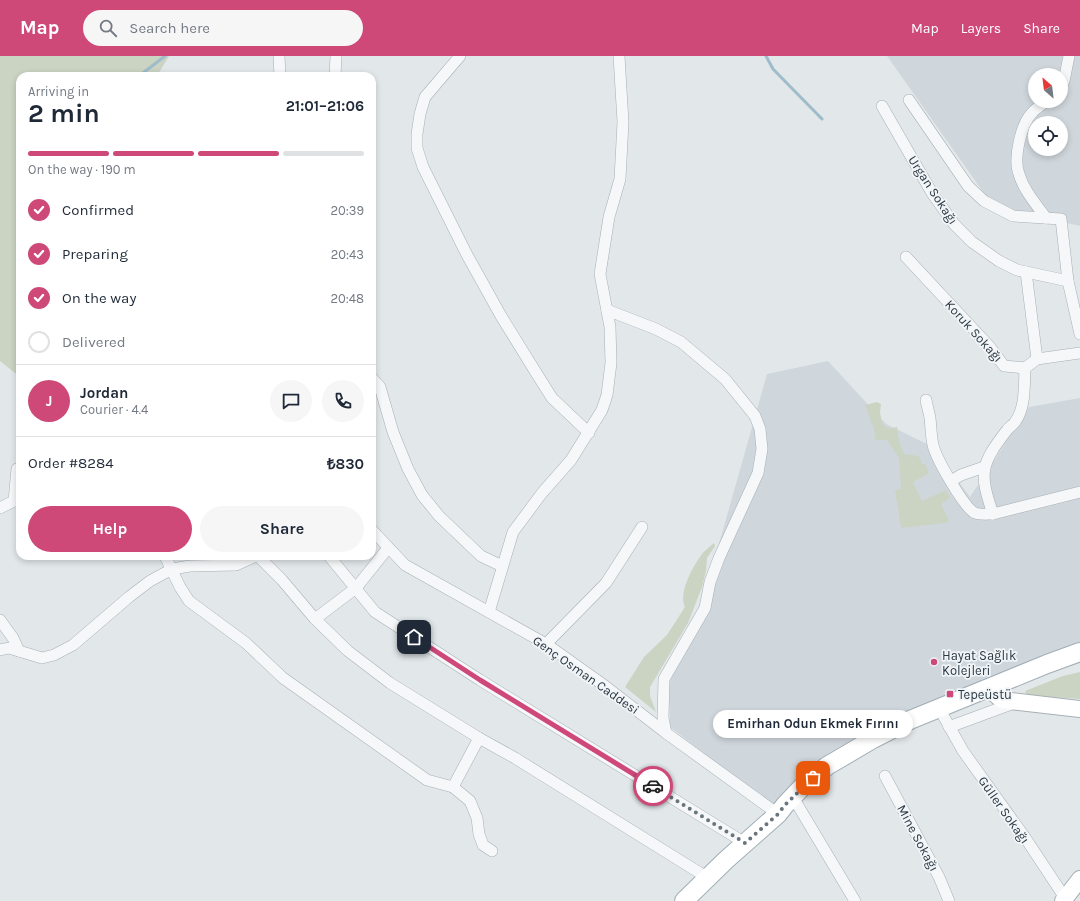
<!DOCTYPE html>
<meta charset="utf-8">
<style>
body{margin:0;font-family:Karla,sans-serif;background:#f6f6f7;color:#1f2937;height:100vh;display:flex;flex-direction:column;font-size:15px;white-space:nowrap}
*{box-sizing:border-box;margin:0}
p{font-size:13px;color:#747a83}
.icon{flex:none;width:22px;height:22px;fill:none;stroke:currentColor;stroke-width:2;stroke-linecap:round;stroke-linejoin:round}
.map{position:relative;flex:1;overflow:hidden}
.side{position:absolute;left:16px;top:16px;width:360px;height:488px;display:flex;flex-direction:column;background:#fff;border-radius:12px;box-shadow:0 2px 6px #0003}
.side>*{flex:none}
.needle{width:26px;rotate:332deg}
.buttons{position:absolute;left:1028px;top:12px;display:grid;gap:8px}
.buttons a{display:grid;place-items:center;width:40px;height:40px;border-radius:50%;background:#fff;box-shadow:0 2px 6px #0003;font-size:20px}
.pin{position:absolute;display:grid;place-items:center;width:34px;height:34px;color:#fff;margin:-17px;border-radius:8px;box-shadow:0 2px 6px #0006}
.courier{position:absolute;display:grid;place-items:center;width:40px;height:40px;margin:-20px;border:3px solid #ce4978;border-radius:50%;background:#fff;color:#222;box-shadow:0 1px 5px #0007}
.bubble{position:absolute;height:28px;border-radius:14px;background:#fff;box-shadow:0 2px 6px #0003;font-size:13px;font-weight:700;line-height:28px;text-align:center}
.overview em{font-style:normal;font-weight:700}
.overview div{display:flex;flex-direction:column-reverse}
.overview{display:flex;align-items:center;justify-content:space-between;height:68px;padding:0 12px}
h1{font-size:26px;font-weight:700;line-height:30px}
.bar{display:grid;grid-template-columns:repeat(4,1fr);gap:6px 4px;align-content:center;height:48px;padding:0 12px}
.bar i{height:5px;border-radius:3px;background:#e0e1e3}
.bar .current{background:#ce4978}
.bar p{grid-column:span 4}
.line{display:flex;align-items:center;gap:10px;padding:0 12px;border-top:1px solid #e0e1e3}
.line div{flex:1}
.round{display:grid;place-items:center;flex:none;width:42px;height:42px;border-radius:21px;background:#f6f6f7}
ol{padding:0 12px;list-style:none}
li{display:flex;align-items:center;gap:12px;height:44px}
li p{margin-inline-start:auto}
li .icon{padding:4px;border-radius:50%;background:#ce4978;color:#fff;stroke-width:4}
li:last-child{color:#747a83}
li i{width:22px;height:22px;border:2px solid #e0e1e3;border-radius:50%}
.action{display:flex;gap:8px;margin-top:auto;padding:8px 12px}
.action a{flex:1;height:46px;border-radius:24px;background:#ce4978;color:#fff;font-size:16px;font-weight:700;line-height:46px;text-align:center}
.action a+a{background:#f6f6f7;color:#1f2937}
header{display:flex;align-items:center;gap:24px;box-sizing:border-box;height:56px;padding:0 20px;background:#ce4978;color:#fff}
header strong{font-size:19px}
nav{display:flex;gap:22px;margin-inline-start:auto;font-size:14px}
.search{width:280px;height:36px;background:#f6f6f7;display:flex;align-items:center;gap:10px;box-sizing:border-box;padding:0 14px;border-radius:22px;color:#747a83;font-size:15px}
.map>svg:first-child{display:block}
.built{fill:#d0d7dc;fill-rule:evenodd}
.green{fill:#cbd4c3}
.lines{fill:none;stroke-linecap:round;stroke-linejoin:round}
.stream{stroke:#9ebcca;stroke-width:3}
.street-casing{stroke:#a7afb4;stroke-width:12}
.secondary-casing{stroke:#a7afb4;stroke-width:18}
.primary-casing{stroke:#a1aeb6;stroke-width:20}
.street{stroke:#f5f7f9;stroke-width:11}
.secondary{stroke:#fff;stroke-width:16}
.primary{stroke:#fff;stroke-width:18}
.done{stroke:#6a757d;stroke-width:4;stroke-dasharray:0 7.2}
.route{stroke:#ce4978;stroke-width:5}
.poi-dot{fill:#ce4978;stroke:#f2f5f8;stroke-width:1.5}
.labels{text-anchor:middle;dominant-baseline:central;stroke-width:3.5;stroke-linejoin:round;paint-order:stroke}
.street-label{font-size:13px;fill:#2a3842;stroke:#f2f5f8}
.poi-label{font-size:13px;fill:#2a3842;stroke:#f2f5f8;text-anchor:start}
</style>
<header>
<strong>Map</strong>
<div class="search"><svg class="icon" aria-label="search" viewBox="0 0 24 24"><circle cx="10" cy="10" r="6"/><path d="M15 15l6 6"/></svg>Search here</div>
<nav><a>Map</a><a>Layers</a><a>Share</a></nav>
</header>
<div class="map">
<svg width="1080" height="845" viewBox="0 0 1080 845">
<rect width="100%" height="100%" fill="#e2e7ea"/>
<g class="built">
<path d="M887,0h193v170l-87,-20zM1035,19h26v26h-26zM1035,67h26v26h-26z"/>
<polygon points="828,305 886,368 933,391 970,441 1029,351 1080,342 1080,590 989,626 773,751 670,671 669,628 677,610 709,550 719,488 767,318"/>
</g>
<g class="green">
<polygon points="0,0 169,0 157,20 20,20 20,321 0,305"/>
<polygon points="877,346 881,348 880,356 882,368 889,373 897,371 899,386 904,398 919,400 922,408 925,408 929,417 913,426 922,445 946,434 950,442 941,448 949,464 946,467 901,472 895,434 901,433 899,402 887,384 875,384 874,380 876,379 865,349"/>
<path d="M714,487l1,3 -8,12 -1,13 -4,16 -14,36 -38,64v9l6,16 -31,-25 19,-30 23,-22 18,-28c-7,-14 8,-41 17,-53 3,-4 8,-7 12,-11z"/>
<polygon points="1080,616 1080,643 1027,639 1025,635 1063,620"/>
</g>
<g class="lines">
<g class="stream">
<polyline points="766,0 773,13 822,63"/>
<polyline points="139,20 165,0"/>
</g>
<g class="street-casing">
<g id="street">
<polyline points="279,0 280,20"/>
<polyline points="460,0 425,41 420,58 417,78 417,92 423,111 466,197 501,260 535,315 552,342 589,377"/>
<polyline points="335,20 336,0"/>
<polyline points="1061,29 1064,25 1069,0"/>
<polyline points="909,44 968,130 984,145 1013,160 1061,163 1068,225 1080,278"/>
<polyline points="882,50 932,137 954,168 972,186 999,205 1017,214 1068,225"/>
<path d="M1046,162c-10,-14 -22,-27 -27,-44 -6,-15 2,-50 13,-61 4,-5 10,-8 14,-12"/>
<polyline points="906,201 990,291 1004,310 1025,312 1037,303 1080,297"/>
<polyline points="1026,216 1037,303"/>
<polyline points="607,254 656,273 681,286 725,323 755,360 760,373 762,393 758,417 719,502 710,526 705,552 664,623 663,662 666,677"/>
<polyline points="372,322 380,331 393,376 408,413 422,439 439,460 481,500 502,510"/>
<path d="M926,344c1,6 3,12 4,18 1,9 1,18 3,27 3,13 31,63 42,68 5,2 12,1 18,1l87,-22"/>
<polyline points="951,425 961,419 984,411"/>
<polyline points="0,452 14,445 17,413 20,412"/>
<path d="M993,458c-14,-41 -13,-49 14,-84 2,-3 6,-5 8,-8 11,-15 9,-37 10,-54"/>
<polyline points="372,474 405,509 546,588 605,630 666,677 778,758"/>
<polyline points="165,500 180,531 189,545 246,587 283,622 427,724 453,731 479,682"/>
<polyline points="258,500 282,524 315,563 348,595 390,627 479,682 515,702 708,822"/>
<polyline points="329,500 375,556 480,624 745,787"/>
<polyline points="489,556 513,476 542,437 571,404 602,354 607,339 611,307 610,271 600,218 609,161 620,123 623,66 619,0"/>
<polyline points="315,563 356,532 388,492"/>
<polyline points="0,564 13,582 19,595"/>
<polyline points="546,588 606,527 642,471"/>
<polyline points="0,594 9,592 42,602 54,599 73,589 129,541 150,525 172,513 190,510 236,509 256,500"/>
<polyline points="944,661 963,695 1026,783 1067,845"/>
<polyline points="949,671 1014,647"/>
<polyline points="885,720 939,821 949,845"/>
<polyline points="453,731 470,745 477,762 479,778 483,789 492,795"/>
<polyline points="797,748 855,845"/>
</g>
</g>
<g class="secondary-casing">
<g id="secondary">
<polyline points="993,630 996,639 1002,644 1080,653"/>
<polyline points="1063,845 1080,823"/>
</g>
</g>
<g class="primary-casing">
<polyline id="primary" points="684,845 726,804 778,758 785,749 805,728 827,710 873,683 910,664 1047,608 1080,596"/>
</g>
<use href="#street" class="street"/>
<use href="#secondary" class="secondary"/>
<use href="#primary" class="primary"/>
</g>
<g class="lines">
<polyline class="done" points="653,730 745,787 778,758 785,749 813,722"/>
<polyline class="route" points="414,581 480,624 653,730"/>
</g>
<g class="poi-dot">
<circle cx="934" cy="606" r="4"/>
<rect x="946" y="634" width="8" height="8" rx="2"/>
</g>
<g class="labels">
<g class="street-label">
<text transform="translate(933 134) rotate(57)">Urgan Sokağı</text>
<text transform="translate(974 275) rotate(48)">Koruk Sokağı</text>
<text transform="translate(586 619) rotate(35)">Genç Osman Caddesi</text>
<text transform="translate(1004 754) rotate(55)">Güller Sokağı</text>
<text transform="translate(918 782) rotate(62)">Mine Sokağı</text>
</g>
<g class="poi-label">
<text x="942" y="599">Hayat Sağlık<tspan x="942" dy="15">Kolejleri</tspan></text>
<text x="958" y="638">Tepeüstü</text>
</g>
</g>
</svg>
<div class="buttons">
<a><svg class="needle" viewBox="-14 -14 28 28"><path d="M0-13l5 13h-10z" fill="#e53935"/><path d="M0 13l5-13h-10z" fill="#747a83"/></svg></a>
<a><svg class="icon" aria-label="locate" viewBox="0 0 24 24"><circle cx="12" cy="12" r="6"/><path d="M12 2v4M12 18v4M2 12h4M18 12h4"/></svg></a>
</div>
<div class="pin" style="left:813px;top:722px;background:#ea580c"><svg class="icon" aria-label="bag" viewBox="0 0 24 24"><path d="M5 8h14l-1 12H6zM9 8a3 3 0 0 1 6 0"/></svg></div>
<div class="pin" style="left:414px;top:581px;background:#1f2937"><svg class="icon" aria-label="home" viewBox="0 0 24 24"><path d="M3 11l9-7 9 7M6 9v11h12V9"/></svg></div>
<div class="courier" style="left:653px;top:730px"><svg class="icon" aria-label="car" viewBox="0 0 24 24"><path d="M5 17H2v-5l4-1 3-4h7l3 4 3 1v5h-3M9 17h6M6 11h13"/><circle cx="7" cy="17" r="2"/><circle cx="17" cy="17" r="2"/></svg></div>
<div class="bubble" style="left:713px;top:654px;width:200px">Emirhan Odun Ekmek Fırını</div>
<section class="side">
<div class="overview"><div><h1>2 min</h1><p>Arriving in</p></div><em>21:01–21:06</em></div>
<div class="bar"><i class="current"></i><i class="current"></i><i class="current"></i><i></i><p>On the way · 190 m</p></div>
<ol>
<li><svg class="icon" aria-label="check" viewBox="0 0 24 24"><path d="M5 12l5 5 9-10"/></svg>Confirmed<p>20:39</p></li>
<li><svg class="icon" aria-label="check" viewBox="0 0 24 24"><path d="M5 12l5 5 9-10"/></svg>Preparing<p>20:43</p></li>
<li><svg class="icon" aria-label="check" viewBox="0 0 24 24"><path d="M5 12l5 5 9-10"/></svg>On the way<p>20:48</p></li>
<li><i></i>Delivered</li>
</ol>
<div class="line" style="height:72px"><b class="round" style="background:#ce4978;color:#fff">J</b><div><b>Jordan</b><p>Courier · 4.4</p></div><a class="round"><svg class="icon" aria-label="chat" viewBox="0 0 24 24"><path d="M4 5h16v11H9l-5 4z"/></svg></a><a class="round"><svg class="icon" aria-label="phone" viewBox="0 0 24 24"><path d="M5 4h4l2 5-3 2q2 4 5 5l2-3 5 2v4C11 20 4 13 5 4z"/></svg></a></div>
<div class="line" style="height:52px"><div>Order #8284</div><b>₺830</b></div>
<div class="action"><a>Help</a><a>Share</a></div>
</section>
</div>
